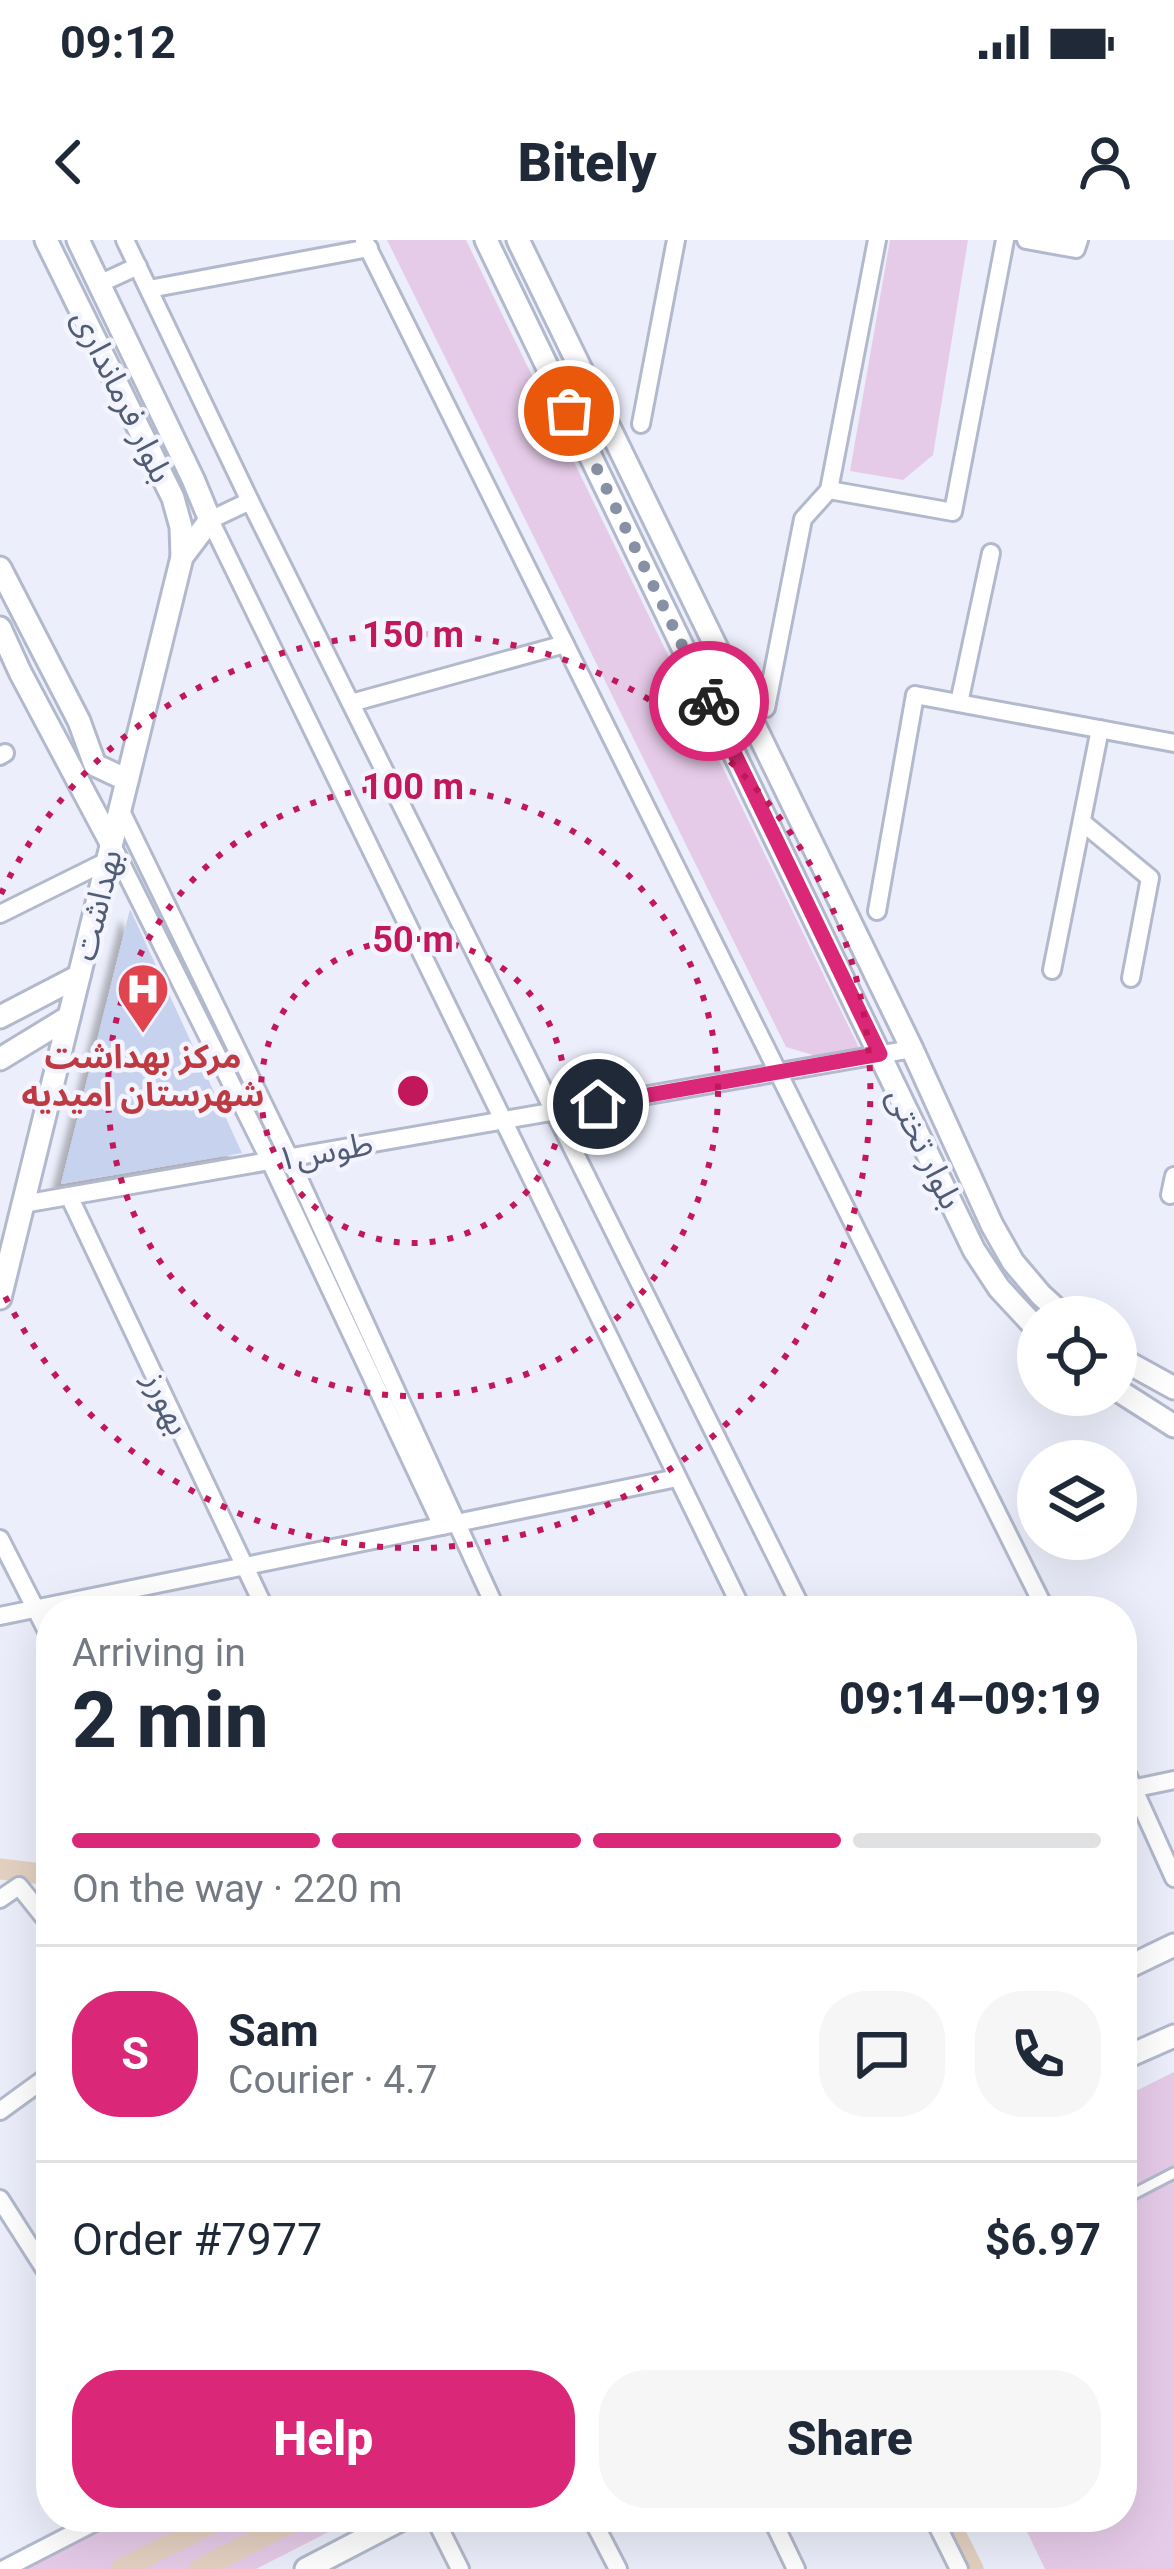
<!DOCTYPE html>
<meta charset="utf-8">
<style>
body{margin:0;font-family:Roboto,"Noto Sans Arabic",sans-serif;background:#f6f6f7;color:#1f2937;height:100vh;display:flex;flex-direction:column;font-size:45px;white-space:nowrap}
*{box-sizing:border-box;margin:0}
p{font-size:39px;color:#747a83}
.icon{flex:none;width:66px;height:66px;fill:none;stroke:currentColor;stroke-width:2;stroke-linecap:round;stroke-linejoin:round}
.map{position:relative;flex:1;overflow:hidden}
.drawer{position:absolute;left:36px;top:1356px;width:1101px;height:936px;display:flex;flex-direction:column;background:#fff;border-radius:48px;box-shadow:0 12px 48px #0002}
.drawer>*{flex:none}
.buttons{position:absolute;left:1017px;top:1056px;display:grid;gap:24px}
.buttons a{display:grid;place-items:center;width:120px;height:120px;border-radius:50%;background:#fff;box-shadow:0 12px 48px #0002;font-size:60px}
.pin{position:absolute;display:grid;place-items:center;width:102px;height:102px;color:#fff;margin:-51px;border:6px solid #fff;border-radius:50%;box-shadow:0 3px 12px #0007}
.courier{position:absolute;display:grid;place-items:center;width:120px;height:120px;margin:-60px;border:9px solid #db2777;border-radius:50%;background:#fff;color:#222;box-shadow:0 3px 15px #0007}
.head em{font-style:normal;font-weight:800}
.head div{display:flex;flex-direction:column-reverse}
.head{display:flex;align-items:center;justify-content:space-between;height:204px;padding:0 36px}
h1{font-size:78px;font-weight:800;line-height:90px}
.bar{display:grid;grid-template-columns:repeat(4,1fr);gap:18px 12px;align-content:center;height:144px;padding:0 36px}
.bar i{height:15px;border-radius:9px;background:#e0e1e3}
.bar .on{background:#db2777}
.bar p{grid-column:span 4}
.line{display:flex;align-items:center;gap:30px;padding:0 36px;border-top:3px solid #e0e1e3}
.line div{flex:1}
.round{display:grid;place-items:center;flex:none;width:126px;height:126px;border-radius:48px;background:#f6f6f7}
.button{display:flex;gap:24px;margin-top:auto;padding:24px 36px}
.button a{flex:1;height:138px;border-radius:48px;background:#db2777;color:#fff;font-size:48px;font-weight:800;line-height:138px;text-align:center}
.button a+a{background:#f6f6f7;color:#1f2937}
.status{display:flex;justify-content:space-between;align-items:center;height:84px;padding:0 60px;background:#fff;direction:ltr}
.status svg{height:33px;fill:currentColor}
header{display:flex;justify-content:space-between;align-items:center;height:156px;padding:0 36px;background:#fff;font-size:54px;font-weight:800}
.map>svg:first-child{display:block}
.green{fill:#e6cbe8}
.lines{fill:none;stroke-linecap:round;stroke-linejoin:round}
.canal{stroke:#e4d1c2;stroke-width:21}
.building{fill:#c6d2ee;filter:url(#shadow)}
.service-casing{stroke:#b3b9cd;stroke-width:15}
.minor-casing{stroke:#b3b9cd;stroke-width:22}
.tertiary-casing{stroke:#b3b9cd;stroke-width:27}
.service{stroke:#fff;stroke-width:9}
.minor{stroke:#fff;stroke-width:16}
.tertiary{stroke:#fff;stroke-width:21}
.done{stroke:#8790a4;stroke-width:12;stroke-dasharray:0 21.6}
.route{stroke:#db2777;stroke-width:15}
.ring{fill:none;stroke:#c2185b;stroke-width:6;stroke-dasharray:6 12}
.labels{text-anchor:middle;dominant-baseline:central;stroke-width:9;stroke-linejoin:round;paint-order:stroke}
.street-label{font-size:33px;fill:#515d75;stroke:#f3f4fe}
.health-label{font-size:33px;font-weight:bold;fill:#be3a42;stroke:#f3f4fe}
.centre{fill:#c2185b;stroke:#f3f4fe;stroke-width:6}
.ring-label{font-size:36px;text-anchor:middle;font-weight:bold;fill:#c2185b;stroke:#f3f4fe;stroke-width:9;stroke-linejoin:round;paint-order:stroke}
</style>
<div class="status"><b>09:12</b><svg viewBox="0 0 49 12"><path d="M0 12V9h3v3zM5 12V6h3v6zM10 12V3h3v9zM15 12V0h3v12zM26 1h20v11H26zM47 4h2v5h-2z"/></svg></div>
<header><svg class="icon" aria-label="back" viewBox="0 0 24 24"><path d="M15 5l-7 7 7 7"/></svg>Bitely<svg class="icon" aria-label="person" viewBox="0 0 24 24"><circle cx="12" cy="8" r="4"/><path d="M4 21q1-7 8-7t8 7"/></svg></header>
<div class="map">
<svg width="1174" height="2329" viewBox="0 0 1174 2329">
<defs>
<filter id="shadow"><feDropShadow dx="-10" dy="10" stdDeviation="3" flood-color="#0004"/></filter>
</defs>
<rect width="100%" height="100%" fill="#eceefb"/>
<g class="green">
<polygon points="387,0 466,0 863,816 830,820 786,807"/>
<polygon points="890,0 968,0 933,215 903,240 850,231"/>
<polygon points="1174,1832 1174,2329 1045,2329 1020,2277 1122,2277 1122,1858"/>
<polygon points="126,2277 358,2277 256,2329 20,2329"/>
</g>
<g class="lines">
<g class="canal">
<polyline points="0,1629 51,1635"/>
<polyline points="947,2277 973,2329"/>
<polyline points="121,2329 224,2277"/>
<polyline points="199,2329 302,2277"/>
</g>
</g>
<polygon class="building" points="130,669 242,913 61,944"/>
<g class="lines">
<g class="service-casing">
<polyline id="service" points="1122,1960 1174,1933"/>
</g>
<g class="minor-casing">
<g id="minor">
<polyline points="125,0 250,261 803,1371"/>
<polyline points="364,0 1046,1371"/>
<polyline points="1026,0 1076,9 1079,0"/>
<polyline points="99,44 138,26"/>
<polyline points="149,49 369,8"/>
<polyline points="641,184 676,0"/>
<polyline points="829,250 953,272 1005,0"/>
<polyline points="250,261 210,280 743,1371"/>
<polyline points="351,463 565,404"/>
<polyline points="959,463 991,313"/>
<polyline points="766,468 803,279 829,250 877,0"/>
<polyline points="0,516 5,513"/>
<polyline points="120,569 289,917 497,1371"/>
<polyline points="1082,582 1150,638 1131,738"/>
<polyline points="111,603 270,921 442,1286"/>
<polyline points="877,671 915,455 1174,503"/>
<polyline points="0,674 107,621"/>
<polyline points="1052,730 1100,489"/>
<polyline points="1170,955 1174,936"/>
<polyline points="69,956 266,1371"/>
<polyline points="23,964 912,809"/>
<polyline points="0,1299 51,1399"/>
<polyline points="0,1376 677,1238"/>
<polyline points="1122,1523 1174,1638"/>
<polyline points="1122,1551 1174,1540"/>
<polyline points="0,1659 19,1646 51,1686"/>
<polyline points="0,1871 51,1834"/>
<polyline points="0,1959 51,2039"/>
<polyline points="434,2277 460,2329"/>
<polyline points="591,2277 618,2329"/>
<polyline points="771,2277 796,2329"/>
<polyline points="933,2277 959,2329"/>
<polyline points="4,2329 105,2277"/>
</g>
</g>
<g class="tertiary-casing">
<g id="tertiary">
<polyline points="46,0 173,258 181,287 182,317"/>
<polyline points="486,0 974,1010 999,1048 1038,1090"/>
<polyline points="518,0 912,809 992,985 1013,1022 1041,1055 1065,1077"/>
<polyline points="0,328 79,481 95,525 127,540"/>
<polyline points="0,388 20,432 111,603"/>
<polyline points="0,777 79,736"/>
<polyline points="0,819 69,777"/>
<polyline points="0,1058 182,317 210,280 193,239 78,0"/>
<polyline points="1116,1116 1174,1148"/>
<polyline points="1116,1149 1174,1186"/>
<polyline points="1122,1730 1174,1705"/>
<polyline points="1122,1819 1174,1796"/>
<polyline points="306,2329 406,2277"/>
</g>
</g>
<use href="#service" class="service"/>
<use href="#minor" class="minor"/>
<use href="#tertiary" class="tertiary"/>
</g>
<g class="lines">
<polyline class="done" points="569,171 709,461"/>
<polyline class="route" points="598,864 880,814 709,461"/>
</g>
<g class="ring">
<circle cx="413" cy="851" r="152"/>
<circle cx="413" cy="851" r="305"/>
<path d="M1 654A457 457 0 1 1 1 1048"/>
</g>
<defs>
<g id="hospital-pin" transform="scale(2.7)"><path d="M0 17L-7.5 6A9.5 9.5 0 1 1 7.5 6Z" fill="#e0444e" stroke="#f3f4fe"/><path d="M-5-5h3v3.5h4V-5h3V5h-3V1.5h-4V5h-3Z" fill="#fff"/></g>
</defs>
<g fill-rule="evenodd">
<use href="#hospital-pin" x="143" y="749"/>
</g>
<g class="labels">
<g class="street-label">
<text transform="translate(123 156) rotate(64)">بلوار فرمانداری</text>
<text transform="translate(97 665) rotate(-76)">بهداشت</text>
<text transform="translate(925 908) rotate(64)">بلوار تختی</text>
<text transform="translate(325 911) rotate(-10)">طوس۱</text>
<text transform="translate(167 1163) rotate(65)">بهورز</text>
</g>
<g class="health-label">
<text x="143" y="816">مرکز بهداشت<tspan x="143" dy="38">شهرستان امیدیه</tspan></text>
</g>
</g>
<circle cx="413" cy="851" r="18" class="centre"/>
<g class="ring-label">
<text x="413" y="407">150 m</text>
<text x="413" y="559">100 m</text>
<text x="413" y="712">50 m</text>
</g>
</svg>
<div class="buttons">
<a><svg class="icon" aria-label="locate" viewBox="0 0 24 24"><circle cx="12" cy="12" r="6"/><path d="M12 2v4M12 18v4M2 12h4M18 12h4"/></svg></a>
<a><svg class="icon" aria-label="layers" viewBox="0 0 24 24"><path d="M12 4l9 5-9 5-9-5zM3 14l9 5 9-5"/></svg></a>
</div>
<div class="pin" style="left:569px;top:171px;background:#ea580c"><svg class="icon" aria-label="bag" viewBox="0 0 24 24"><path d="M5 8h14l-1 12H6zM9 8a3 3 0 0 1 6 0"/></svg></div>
<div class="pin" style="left:598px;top:864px;background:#1f2937"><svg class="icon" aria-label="home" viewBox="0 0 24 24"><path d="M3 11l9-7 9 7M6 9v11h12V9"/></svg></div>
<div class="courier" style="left:709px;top:461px"><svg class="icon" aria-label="bike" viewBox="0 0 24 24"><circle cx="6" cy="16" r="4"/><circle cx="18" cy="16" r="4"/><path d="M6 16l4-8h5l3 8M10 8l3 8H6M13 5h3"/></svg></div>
<section class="drawer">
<div class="head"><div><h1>2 min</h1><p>Arriving in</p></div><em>09:14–09:19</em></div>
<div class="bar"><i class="on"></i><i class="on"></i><i class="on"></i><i></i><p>On the way · 220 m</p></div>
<div class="line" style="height:216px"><b class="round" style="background:#db2777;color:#fff">S</b><div><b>Sam</b><p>Courier · 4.7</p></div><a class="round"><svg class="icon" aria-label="chat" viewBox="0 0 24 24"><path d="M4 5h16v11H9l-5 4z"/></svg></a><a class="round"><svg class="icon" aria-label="phone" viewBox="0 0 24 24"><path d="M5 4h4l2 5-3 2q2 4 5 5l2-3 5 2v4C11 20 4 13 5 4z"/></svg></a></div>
<div class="line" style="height:156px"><div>Order #7977</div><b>$6.97</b></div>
<div class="button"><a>Help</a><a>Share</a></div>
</section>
</div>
